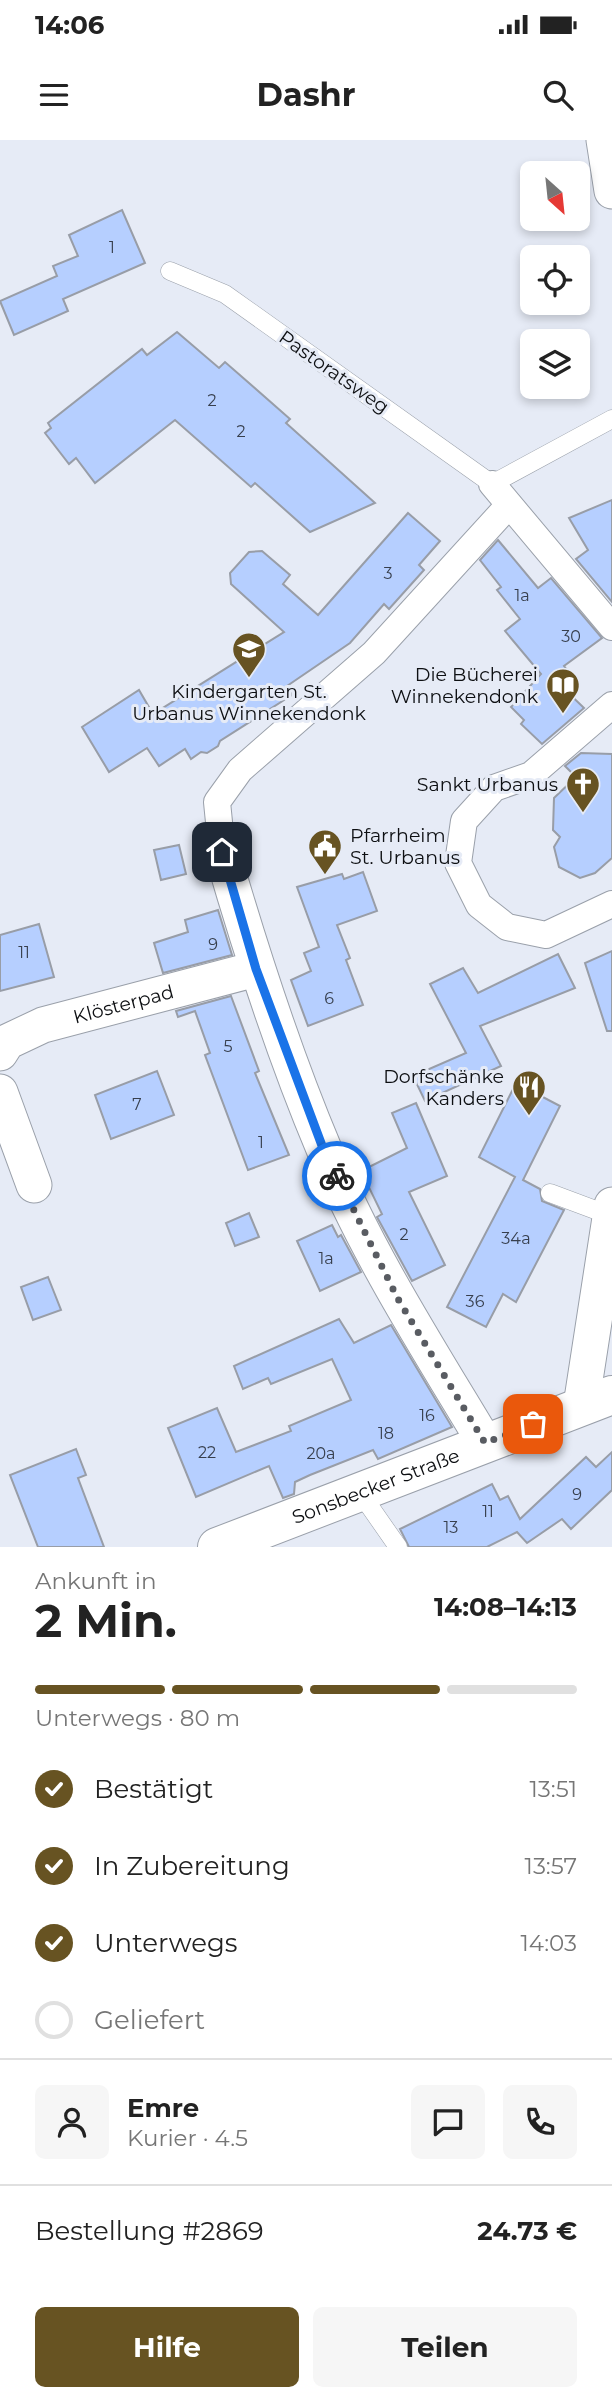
<!DOCTYPE html>
<html lang="de">
<meta charset="utf-8">
<style>
body{margin:0;font-family:Montserrat,sans-serif;background:#f6f6f6;color:#222;height:100vh;display:flex;flex-direction:column;font-size:26px;white-space:nowrap}
*{box-sizing:border-box;margin:0}
p{font-size:23px;color:#767676}
.icon{flex:none;width:38px;height:38px;fill:none;stroke:currentColor;stroke-width:2;stroke-linecap:round;stroke-linejoin:round}
.map{position:relative;height:1407px;overflow:hidden}
.side{display:flex;flex-direction:column;background:#fff;flex:1}
.side>*{flex:none}
.needle{width:46px;rotate:153deg}
.controls{position:absolute;left:520px;top:21px;display:grid;gap:14px}
.controls a{display:grid;place-items:center;width:70px;height:70px;border-radius:10px;background:#fff;box-shadow:0 4px 10px #0003;font-size:35px}
.pin{position:absolute;display:grid;place-items:center;width:60px;height:60px;color:#fff;margin:-30px;border-radius:14px;box-shadow:0 4px 10px #0006}
.courier{position:absolute;display:grid;place-items:center;width:70px;height:70px;margin:-35px;border:5px solid #1a73e8;border-radius:50%;background:#fff;color:#222;box-shadow:0 2px 9px #0007}
.summary em{font-style:normal;font-weight:700}
.summary div{display:flex;flex-direction:column-reverse}
.summary{display:flex;align-items:center;justify-content:space-between;height:119px;padding:0 35px}
h1{font-size:46px;font-weight:700;line-height:52px}
.bar{display:grid;grid-template-columns:repeat(4,1fr);gap:10px 7px;align-content:center;height:84px;padding:0 35px}
.bar i{height:9px;border-radius:5px;background:#e0e0e0}
.bar .on{background:#675322}
.bar p{grid-column:span 4}
.line{display:flex;align-items:center;gap:18px;padding:0 35px;border-top:2px solid #e0e0e0}
.line div{flex:1}
.round{display:grid;place-items:center;flex:none;width:74px;height:74px;border-radius:10px;background:#f6f6f6}
ol{padding:0 35px;list-style:none}
li{display:flex;align-items:center;gap:21px;height:77px}
li p{margin-inline-start:auto}
li .icon{padding:7px;border-radius:50%;background:#675322;color:#fff;stroke-width:4}
li:last-child{color:#767676}
li i{width:38px;height:38px;border:4px solid #e0e0e0;border-radius:50%}
.action{display:flex;gap:14px;margin-top:auto;padding:14px 35px}
.action a{flex:1;height:80px;border-radius:10px;background:#675322;color:#fff;font-size:28px;font-weight:700;line-height:80px;text-align:center}
.action a+a{background:#f6f6f6;color:#222}
.status{display:flex;justify-content:space-between;align-items:center;height:49px;padding:0 35px;background:#fff;direction:ltr}
.status svg{height:19px;fill:currentColor}
header{display:flex;justify-content:space-between;align-items:center;height:91px;padding:0 35px;background:#fff;font-size:32px;font-weight:700}
.map>svg:first-child{display:block}
.building{fill:#b6cfff;stroke:#989da7;stroke-width:2}
.lines{fill:none;stroke-linecap:round;stroke-linejoin:round}
.service-casing{stroke:#9aa0aa;stroke-width:19}
.pedestrian-casing{stroke:#9aa0aa;stroke-width:28}
.minor-casing{stroke:#9aa0aa;stroke-width:37}
.secondary-casing{stroke:#9aa0aa;stroke-width:40}
.service{stroke:#fff;stroke-width:18}
.pedestrian{stroke:#fff;stroke-width:26}
.minor{stroke:#fff;stroke-width:35}
.secondary{stroke:#fff;stroke-width:38}
.done{stroke:#595c62;stroke-width:7;stroke-dasharray:0 12.6}
.route{stroke:#1a73e8;stroke-width:9}
.labels{text-anchor:middle;dominant-baseline:central;stroke-width:6;stroke-linejoin:round;paint-order:stroke}
.number-label{font-size:16px;fill:#373f4d}
.street-label{font-size:19px;fill:#0d0f12;stroke:#e6ebf6}
.poi-label{font-size:19px;fill:#0d0f12;stroke:#e6ebf6;text-anchor:end}
</style>
<div class="status"><b>14:06</b><svg viewBox="0 0 49 12"><path d="M0 12V9h3v3zM5 12V6h3v6zM10 12V3h3v9zM15 12V0h3v12zM26 1h20v11H26zM47 4h2v5h-2z"/></svg></div>
<header><svg class="icon" aria-label="menu" viewBox="0 0 24 24"><path d="M4 6h16M4 12h16M4 18h16"/></svg>Dashr<svg class="icon" aria-label="search" viewBox="0 0 24 24"><circle cx="10" cy="10" r="6"/><path d="M15 15l6 6"/></svg></header>
<div class="map">
<svg width="612" height="1407" viewBox="0 0 612 1407">
<rect width="100%" height="100%" fill="#e6ebf6"/>
<g class="building">
<polygon points="122,70 145,123 63,159 68,171 14,195 0,161 57,136 53,126 78,116 69,95"/>
<polygon points="177,192 219,228 225,222 290,279 286,283 375,363 310,392 255,343 251,347 175,280 95,343 76,318 69,324 45,293 51,288 48,283 142,209 147,215"/>
<polygon points="612,360 612,462 576,419 588,410 569,378"/>
<polygon points="408,373 440,401 419,425 424,430 389,469 384,464 350,503 287,546 292,555 220,601 218,606 207,613 201,612 191,619 185,609 159,626 147,608 109,632 82,587 139,550 153,574 284,492 231,444 230,433 249,412 262,411 290,435 283,444 318,475"/>
<polygon points="498,400 538,448 551,438 602,498 564,526 570,534 559,544 584,568 542,604 521,584 524,580 511,567 541,534 505,491 520,479 497,450 501,447 480,420"/>
<polygon points="581,613 612,614 612,718 595,733 580,738 559,727 554,707 560,697 553,690 554,658 576,637 565,626"/>
<polygon points="179,705 186,734 161,740 154,710"/>
<polygon points="363,732 377,771 337,785 350,818 346,820 363,865 308,886 291,840 311,831 304,813 319,807 297,747 342,734 344,739"/>
<polygon points="218,770 232,815 163,833 154,803 188,792 185,780"/>
<polygon points="39,784 54,837 0,851 0,795"/>
<polygon points="612,811 612,891 607,891 585,823"/>
<polygon points="558,814 575,848 480,886 501,926 425,961 413,936 466,913 430,844 463,828 478,853"/>
<polygon points="231,856 259,931 255,933 289,1015 248,1030 205,915 210,913 195,871 178,877 176,871"/>
<polygon points="157,931 174,975 111,999 95,955"/>
<polygon points="516,943 560,966 523,1040 540,1049 542,1061 564,1070 516,1162 503,1154 486,1187 447,1167 515,1037 479,1017"/>
<polygon points="416,963 447,1036 409,1052 445,1125 412,1141 377,1077 382,1074 361,1031 407,1008 392,973"/>
<polygon points="249,1073 259,1097 235,1106 226,1083"/>
<polygon points="332,1085 338,1097 341,1095 361,1132 320,1151 297,1101"/>
<polygon points="48,1137 61,1170 33,1180 21,1147"/>
<polygon points="339,1179 354,1203 391,1185 452,1287 378,1319 373,1310 310,1335 295,1342 294,1354 283,1358 269,1326 196,1357 168,1288 217,1268 236,1312 291,1291 289,1286 351,1260 332,1219 271,1244 268,1238 243,1249 234,1226"/>
<polygon points="76,1309 86,1335 78,1338 104,1407 38,1407 10,1335"/>
<polygon points="612,1312 612,1350 571,1389 562,1379 527,1403 517,1392 487,1407 409,1407 400,1389 492,1344 500,1360 508,1356 520,1379 586,1317 596,1327"/>
</g>
<g class="lines">
<g class="service-casing">
<g id="service">
<polyline points="170,131 225,154 492,344 612,279"/>
<polyline points="550,1053 609,1075"/>
<polyline points="359,1351 398,1407"/>
</g>
</g>
<g class="pedestrian-casing">
<g id="pedestrian">
<polyline points="492,344 612,487"/>
<polyline points="612,565 531,635 494,648 464,681 458,723 479,765 507,787 546,795 612,764"/>
<polyline points="222,712 217,662 240,630 374,513 509,365"/>
</g>
</g>
<g class="minor-casing">
<g id="minor">
<polyline points="604,0 612,51"/>
<path d="M222,712c29,100 61,200 102,297 42,103 104,199 161,294"/>
<path id="s1" d="M0,913l7,-11 36,-17 213,-56"/>
<polyline points="0,952 34,1045"/>
<polyline points="581,1266 612,1065"/>
</g>
</g>
<g class="secondary-casing">
<g id="secondary">
<path id="s2" d="M217,1407l395,-152"/>
</g>
</g>
<use href="#service" class="service"/>
<use href="#pedestrian" class="pedestrian"/>
<use href="#minor" class="minor"/>
<use href="#secondary" class="secondary"/>
</g>
<g class="lines">
<polyline class="done" points="337,1036 398,1159 485,1303 533,1284"/>
<polyline class="route" points="222,712 256,829 324,1011 337,1036"/>
</g>
<defs>
<g id="school-pin" transform="scale(1.75)"><path d="M0 17L-7.5 6A9.5 9.5 0 1 1 7.5 6Z" fill="#675322" stroke="#e6ebf6"/><path d="M0-5L7-2L0 1L-7-2ZM-4 1L0 2.5L4 1V4Q0 6-4 4Z" fill="#fff"/></g>
<g id="library-pin" transform="scale(1.75)"><path d="M0 17L-7.5 6A9.5 9.5 0 1 1 7.5 6Z" fill="#675322" stroke="#e6ebf6"/><path d="M-6-4Q-3-5.5-.7-3.5V5Q-3 3-6 4ZM6-4Q3-5.5 .7-3.5V5Q3 3 6 4Z" fill="#fff"/></g>
<g id="church-pin" transform="scale(1.75)"><path d="M0 17L-7.5 6A9.5 9.5 0 1 1 7.5 6Z" fill="#675322" stroke="#e6ebf6"/><path d="M-1.2-6h2.4v3.5h3.3v2.4h-3.3V6h-2.4V-.1h-3.3v-2.4h3.3Z" fill="#fff"/></g>
<g id="civic-pin" transform="scale(1.75)"><path d="M0 17L-7.5 6A9.5 9.5 0 1 1 7.5 6Z" fill="#675322" stroke="#e6ebf6"/><path d="M-.6-6.5H3V-4.5H.6V-3L4-1V1h2V6H-6V1h2V-1L-.6-3ZM-1.2 2.5V6h2.4V2.5Z" fill="#fff"/></g>
<g id="restaurant-pin" transform="scale(1.75)"><path d="M0 17L-7.5 6A9.5 9.5 0 1 1 7.5 6Z" fill="#675322" stroke="#e6ebf6"/><path d="M-5-6h1v4h1v-4h1v4h1v-4h1v5L-1.5 .5V6h-2V.5L-5-1ZM5-6V6H3V1.5H1.5Q1.5-4 5-6Z" fill="#fff"/></g>
</defs>
<g fill-rule="evenodd">
<use href="#school-pin" x="249" y="509"/>
<use href="#library-pin" x="563" y="545"/>
<use href="#church-pin" x="583" y="644"/>
<use href="#civic-pin" x="325" y="706"/>
<use href="#restaurant-pin" x="529" y="947"/>
</g>
<g class="labels">
<g class="number-label">
<text x="112" y="107">1</text>
<text x="212" y="260">2</text>
<text x="241" y="291">2</text>
<text x="388" y="433">3</text>
<text x="522" y="455">1a</text>
<text x="571" y="496">30</text>
<text x="213" y="804">9</text>
<text x="24" y="812">11</text>
<text x="329" y="858">6</text>
<text x="228" y="906">5</text>
<text x="137" y="964">7</text>
<text x="261" y="1002">1</text>
<text x="404" y="1094">2</text>
<text x="516" y="1098">34a</text>
<text x="326" y="1118">1a</text>
<text x="475" y="1161">36</text>
<text x="427" y="1275">16</text>
<text x="386" y="1293">18</text>
<text x="207" y="1312">22</text>
<text x="321" y="1313">20a</text>
<text x="577" y="1354">9</text>
<text x="488" y="1371">11</text>
<text x="451" y="1387">13</text>
</g>
<g class="street-label">
<text transform="translate(334 232) rotate(35)">Pastoratsweg</text>
<text stroke="none"><textPath href="#s1" startOffset="136">Klösterpad</textPath></text>
<text stroke="none"><textPath href="#s2" startOffset="170">Sonsbecker Straße</textPath></text>
</g>
<g class="poi-label">
<text x="538" y="534">Die Bücherei<tspan x="538" dy="22">Winnekendonk</tspan></text>
<text x="249" y="551" text-anchor="middle">Kindergarten St.<tspan x="249" dy="22">Urbanus Winnekendonk</tspan></text>
<text x="558" y="644">Sankt Urbanus</text>
<text x="350" y="695" text-anchor="start">Pfarrheim<tspan x="350" dy="22">St. Urbanus</tspan></text>
<text x="504" y="936">Dorfschänke<tspan x="504" dy="22">Kanders</tspan></text>
</g>
</g>
</svg>
<div class="controls">
<a><svg class="needle" viewBox="-14 -14 28 28"><path d="M0-13l5 13h-10z" fill="#e53935"/><path d="M0 13l5-13h-10z" fill="#767676"/></svg></a>
<a><svg class="icon" aria-label="locate" viewBox="0 0 24 24"><circle cx="12" cy="12" r="6"/><path d="M12 2v4M12 18v4M2 12h4M18 12h4"/></svg></a>
<a><svg class="icon" aria-label="layers" viewBox="0 0 24 24"><path d="M12 4l9 5-9 5-9-5zM3 14l9 5 9-5"/></svg></a>
</div>
<div class="pin" style="left:533px;top:1284px;background:#ea580c"><svg class="icon" aria-label="bag" viewBox="0 0 24 24"><path d="M5 8h14l-1 12H6zM9 8a3 3 0 0 1 6 0"/></svg></div>
<div class="pin" style="left:222px;top:712px;background:#1f2937"><svg class="icon" aria-label="home" viewBox="0 0 24 24"><path d="M3 11l9-7 9 7M6 9v11h12V9"/></svg></div>
<div class="courier" style="left:337px;top:1036px"><svg class="icon" aria-label="bike" viewBox="0 0 24 24"><circle cx="6" cy="16" r="4"/><circle cx="18" cy="16" r="4"/><path d="M6 16l4-8h5l3 8M10 8l3 8H6M13 5h3"/></svg></div>
</div>
<section class="side">
<div class="summary"><div><h1>2 Min.</h1><p>Ankunft in</p></div><em>14:08–14:13</em></div>
<div class="bar"><i class="on"></i><i class="on"></i><i class="on"></i><i></i><p>Unterwegs · 80 m</p></div>
<ol>
<li><svg class="icon" aria-label="check" viewBox="0 0 24 24"><path d="M5 12l5 5 9-10"/></svg>Bestätigt<p>13:51</p></li>
<li><svg class="icon" aria-label="check" viewBox="0 0 24 24"><path d="M5 12l5 5 9-10"/></svg>In Zubereitung<p>13:57</p></li>
<li><svg class="icon" aria-label="check" viewBox="0 0 24 24"><path d="M5 12l5 5 9-10"/></svg>Unterwegs<p>14:03</p></li>
<li><i></i>Geliefert</li>
</ol>
<div class="line" style="height:126px"><a class="round"><svg class="icon" aria-label="person" viewBox="0 0 24 24"><circle cx="12" cy="8" r="4"/><path d="M4 21q1-7 8-7t8 7"/></svg></a><div><b>Emre</b><p>Kurier · 4.5</p></div><a class="round"><svg class="icon" aria-label="chat" viewBox="0 0 24 24"><path d="M4 5h16v11H9l-5 4z"/></svg></a><a class="round"><svg class="icon" aria-label="phone" viewBox="0 0 24 24"><path d="M5 4h4l2 5-3 2q2 4 5 5l2-3 5 2v4C11 20 4 13 5 4z"/></svg></a></div>
<div class="line" style="height:91px"><div>Bestellung #2869</div><b>24.73 €</b></div>
<div class="action"><a>Hilfe</a><a>Teilen</a></div>
</section>
